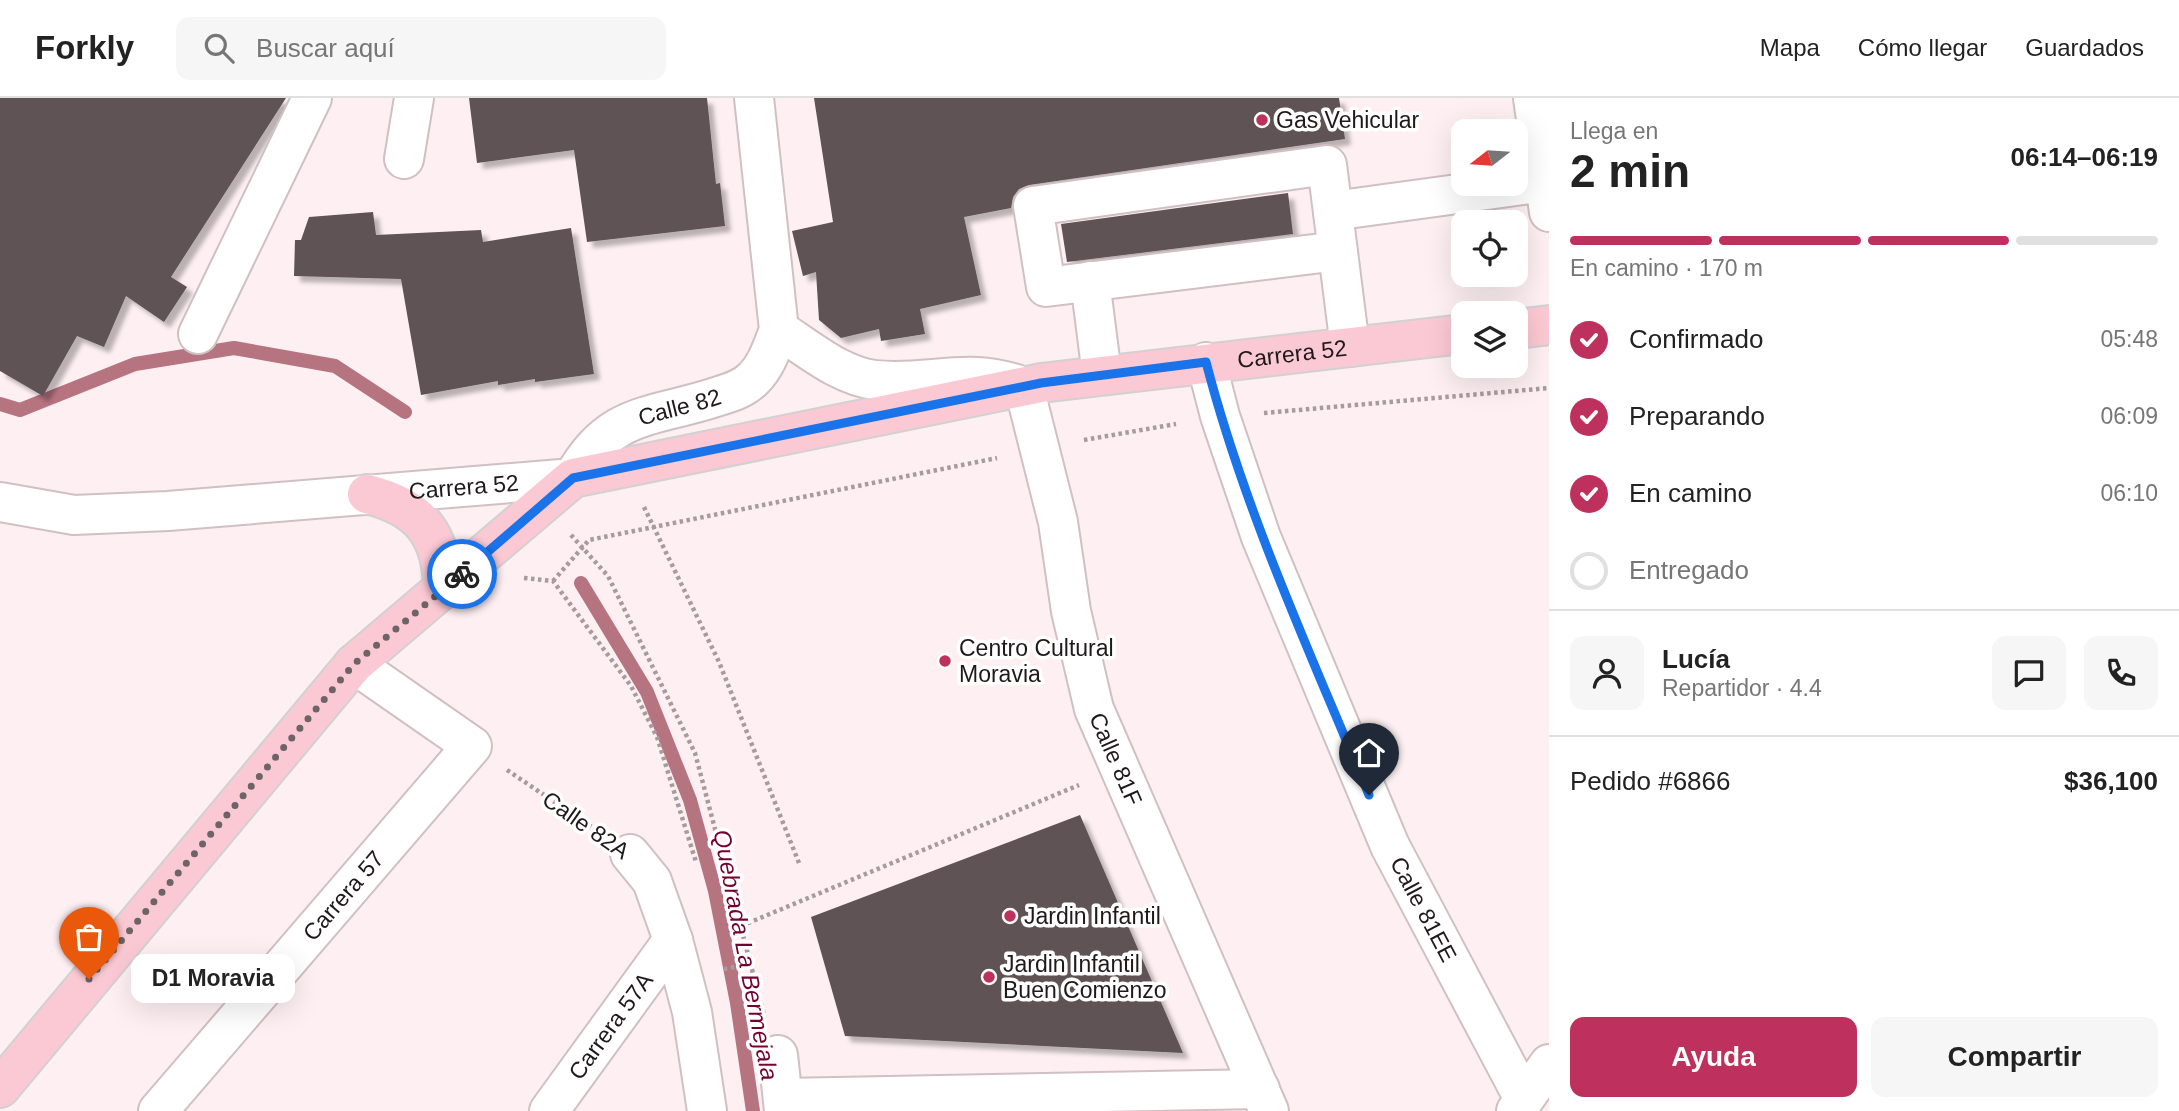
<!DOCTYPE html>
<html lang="es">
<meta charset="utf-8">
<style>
body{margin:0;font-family:Arial,sans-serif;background:#f6f6f6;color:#222;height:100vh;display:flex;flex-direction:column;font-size:26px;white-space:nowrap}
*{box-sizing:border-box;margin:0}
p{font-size:23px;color:#767676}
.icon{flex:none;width:38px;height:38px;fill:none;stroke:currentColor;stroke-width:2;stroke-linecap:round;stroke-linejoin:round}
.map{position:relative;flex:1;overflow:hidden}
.details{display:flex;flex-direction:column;background:#fff;width:630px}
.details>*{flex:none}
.needle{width:46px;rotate:253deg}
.controls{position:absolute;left:1451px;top:21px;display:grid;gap:14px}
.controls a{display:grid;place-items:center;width:77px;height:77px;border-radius:14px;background:#fff;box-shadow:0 7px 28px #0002;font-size:35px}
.pin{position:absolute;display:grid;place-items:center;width:60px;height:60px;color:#fff;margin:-72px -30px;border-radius:50% 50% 50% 0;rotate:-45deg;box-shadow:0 0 7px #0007}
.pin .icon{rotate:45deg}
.courier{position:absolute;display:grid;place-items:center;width:70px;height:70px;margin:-35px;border:5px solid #1a73e8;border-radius:50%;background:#fff;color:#222;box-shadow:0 2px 9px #0007}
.bubble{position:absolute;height:49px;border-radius:14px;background:#fff;box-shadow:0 7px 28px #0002;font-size:23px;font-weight:600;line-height:49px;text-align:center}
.summary em{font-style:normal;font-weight:600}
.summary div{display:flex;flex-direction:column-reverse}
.summary{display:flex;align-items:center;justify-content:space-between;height:119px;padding:0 21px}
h1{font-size:46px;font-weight:600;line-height:52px}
.bar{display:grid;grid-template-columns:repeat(4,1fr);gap:10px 7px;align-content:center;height:84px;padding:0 21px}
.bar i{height:9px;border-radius:5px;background:#e0e0e0}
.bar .on{background:#be305d}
.bar p{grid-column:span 4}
.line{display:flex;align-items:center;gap:18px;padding:0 21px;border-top:2px solid #e0e0e0}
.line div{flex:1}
.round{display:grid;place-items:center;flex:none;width:74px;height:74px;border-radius:14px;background:#f6f6f6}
ol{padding:0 21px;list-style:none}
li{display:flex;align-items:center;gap:21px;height:77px}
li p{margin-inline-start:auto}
li .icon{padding:7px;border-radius:50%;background:#be305d;color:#fff;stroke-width:4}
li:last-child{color:#767676}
li i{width:38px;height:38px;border:4px solid #e0e0e0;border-radius:50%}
.action{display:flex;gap:14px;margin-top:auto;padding:14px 21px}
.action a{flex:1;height:80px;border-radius:14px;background:#be305d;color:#fff;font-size:28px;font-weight:600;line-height:80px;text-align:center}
.action a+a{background:#f6f6f6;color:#222}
header{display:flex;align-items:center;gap:42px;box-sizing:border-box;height:98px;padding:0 35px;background:#fff;border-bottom:2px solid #e0e0e0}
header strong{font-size:33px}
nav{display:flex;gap:38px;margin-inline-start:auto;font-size:24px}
.search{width:490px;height:63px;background:#f6f6f6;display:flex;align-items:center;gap:18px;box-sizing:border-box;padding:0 24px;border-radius:14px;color:#767676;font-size:26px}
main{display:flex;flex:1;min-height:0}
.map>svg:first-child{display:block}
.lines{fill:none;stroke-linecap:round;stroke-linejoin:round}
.stream{stroke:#b67380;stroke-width:14}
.building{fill:#5f5254;filter:url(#shadow)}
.minor-casing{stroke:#d0c0c2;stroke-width:42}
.major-casing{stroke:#d2d1d1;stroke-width:42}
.path{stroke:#a69b9d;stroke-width:4.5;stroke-dasharray:3.5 3.5;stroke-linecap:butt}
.minor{stroke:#fff;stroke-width:38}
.major{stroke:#fbc9d3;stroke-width:38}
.done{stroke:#6d6466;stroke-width:7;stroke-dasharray:0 12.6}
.route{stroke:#1a73e8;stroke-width:9}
.poi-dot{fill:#be305d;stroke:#fff;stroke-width:2.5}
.labels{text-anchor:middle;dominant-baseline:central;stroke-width:7;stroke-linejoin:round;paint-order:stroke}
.poi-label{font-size:23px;fill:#1f191a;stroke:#fff;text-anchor:start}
.street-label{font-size:23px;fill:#1f191a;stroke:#fff}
.water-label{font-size:24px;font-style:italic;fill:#730130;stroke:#fff}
</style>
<header>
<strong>Forkly</strong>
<div class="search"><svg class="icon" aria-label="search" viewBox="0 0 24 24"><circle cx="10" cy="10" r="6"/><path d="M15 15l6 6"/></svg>Buscar aquí</div>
<nav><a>Mapa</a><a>Cómo llegar</a><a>Guardados</a></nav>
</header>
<main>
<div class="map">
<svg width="1549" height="1013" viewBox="0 0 1549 1013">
<defs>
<filter id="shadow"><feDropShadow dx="6" dy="6" stdDeviation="2" flood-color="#0004"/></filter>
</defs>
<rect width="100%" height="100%" fill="#fef0f2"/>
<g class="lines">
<g class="stream">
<polyline points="0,306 20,312 135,266 234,250 335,268 405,314"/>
<polyline points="581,485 647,594 690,702 715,793 737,905 753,1013"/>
</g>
</g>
<g class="building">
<polygon points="0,0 286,0 171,179 187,189 164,224 126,198 104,249 77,238 43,298 0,273"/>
<polygon points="469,0 707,0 716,86 720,85 725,128 587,144 574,52 477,65"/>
<polygon points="814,0 1339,0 1345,41 1029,87 1019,91 1013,99 1011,110 964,119 981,197 920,211 925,236 881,243 879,231 841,240 819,222 816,174 803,178 792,133 833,124"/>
<polygon points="1288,95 1293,136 1067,164 1061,126"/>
<polygon points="373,114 376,137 481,132 483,144 571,130 594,276 535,284 535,281 498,287 498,283 421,297 401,181 294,178 295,142 301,142 309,119"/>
<polygon points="1080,717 1183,955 845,938 811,819"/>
</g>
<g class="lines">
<g class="minor-casing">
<g id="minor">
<polyline points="1533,0 1549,114"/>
<polyline points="404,61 414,0"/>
<polyline points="1333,113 1545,84"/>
<polyline points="1338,153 1046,189 1033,108 1327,67 1350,249"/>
<polyline points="1090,183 1102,277"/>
<path id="s1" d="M779,232c29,18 61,46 96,50 53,6 95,-15 149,7l34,135 13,89 23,98 175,402"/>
<polyline points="198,236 312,0"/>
<path id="s2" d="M1206,264l14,54 41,121 129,309 133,251"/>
<path id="s3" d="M0,404l74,13 94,-4 405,-33c36,-67 79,-60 143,-81 13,-4 28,-8 38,-19 13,-13 18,-31 25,-48l-25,-232"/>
<polyline points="630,756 652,783 673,842 692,914 707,1013"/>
<polyline points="778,957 784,1013"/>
<polyline points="783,1000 1260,991"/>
<path id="s4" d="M158,1013l314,-365 -118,-82"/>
<path id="s5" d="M549,1013l124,-171"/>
<polyline points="1516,1013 1549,966"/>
</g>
</g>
<g class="major-casing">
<g id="major">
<polyline points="1516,231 1549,227"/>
<path d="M367,396c53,13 75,40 76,95"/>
<path id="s6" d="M0,990l354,-424 219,-186 468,-95 422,-49"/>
</g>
</g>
<g class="path">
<polyline points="1264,315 1549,290"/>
<polyline points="1084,342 1176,326"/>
<polyline points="644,409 719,564 799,765"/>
<polyline points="571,437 608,478 695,655 764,917"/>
<polyline points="524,480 553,483 631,588 657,639 696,764"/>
<polyline points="553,483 589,442 997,360"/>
<polyline points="507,672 596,732"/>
<polyline points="741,828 1079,687"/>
<polyline points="724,871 751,866"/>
</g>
<use href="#minor" class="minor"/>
<use href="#major" class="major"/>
</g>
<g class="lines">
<polyline class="done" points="89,881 354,566 462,476"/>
<path class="route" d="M462,476l111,-96 468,-95 165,-21c39,150 104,290 163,433"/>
</g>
<g class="poi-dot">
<circle cx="1262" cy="22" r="7"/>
<circle cx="945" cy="563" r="7"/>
<circle cx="1010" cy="818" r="7"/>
<circle cx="989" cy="879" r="7"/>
</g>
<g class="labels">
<g class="poi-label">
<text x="1276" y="22">Gas Vehicular</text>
<text x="959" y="550">Centro Cultural<tspan x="959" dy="26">Moravia</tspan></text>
<text x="1024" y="818">Jardin Infantil</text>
<text x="1003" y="866">Jardin Infantil<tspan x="1003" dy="26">Buen Comienzo</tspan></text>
</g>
<g class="street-label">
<text stroke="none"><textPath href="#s6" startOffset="1570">Carrera 52</textPath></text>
<text stroke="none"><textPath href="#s3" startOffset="709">Calle 82</textPath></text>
<text stroke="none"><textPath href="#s3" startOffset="466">Carrera 52</textPath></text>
<text stroke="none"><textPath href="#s1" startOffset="644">Calle 81F</textPath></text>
<text transform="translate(586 727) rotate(35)">Calle 82A</text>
<text stroke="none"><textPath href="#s4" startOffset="284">Carrera 57</textPath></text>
<text stroke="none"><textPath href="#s2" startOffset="590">Calle 81EE</textPath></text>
<text stroke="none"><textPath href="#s5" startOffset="105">Carrera 57A</textPath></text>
</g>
<g class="water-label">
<text transform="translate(746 857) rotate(79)">Quebrada La Bermejala</text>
</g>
</g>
</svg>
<div class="controls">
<a><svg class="needle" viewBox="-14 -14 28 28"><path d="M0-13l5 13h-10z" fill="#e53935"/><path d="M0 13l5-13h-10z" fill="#767676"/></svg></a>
<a><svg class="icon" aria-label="locate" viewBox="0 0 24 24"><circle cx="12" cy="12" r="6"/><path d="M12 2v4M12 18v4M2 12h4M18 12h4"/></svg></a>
<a><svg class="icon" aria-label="layers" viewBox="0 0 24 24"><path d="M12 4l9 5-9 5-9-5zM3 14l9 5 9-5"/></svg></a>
</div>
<div class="pin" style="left:89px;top:881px;background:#ea580c"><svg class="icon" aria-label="bag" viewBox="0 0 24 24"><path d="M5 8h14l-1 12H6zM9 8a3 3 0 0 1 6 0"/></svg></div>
<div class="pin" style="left:1369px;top:697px;background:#1f2937"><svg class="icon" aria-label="home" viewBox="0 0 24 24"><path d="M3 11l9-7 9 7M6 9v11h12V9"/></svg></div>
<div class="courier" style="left:462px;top:476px"><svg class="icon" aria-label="bike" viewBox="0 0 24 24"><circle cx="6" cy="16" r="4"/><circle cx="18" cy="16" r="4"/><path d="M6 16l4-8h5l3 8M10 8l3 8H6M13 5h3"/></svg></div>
<div class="bubble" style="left:131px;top:856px;width:164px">D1 Moravia</div>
</div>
<section class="details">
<div class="summary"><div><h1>2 min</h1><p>Llega en</p></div><em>06:14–06:19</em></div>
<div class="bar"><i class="on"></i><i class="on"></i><i class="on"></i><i></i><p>En camino · 170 m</p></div>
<ol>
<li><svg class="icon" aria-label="check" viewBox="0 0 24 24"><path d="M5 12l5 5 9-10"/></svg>Confirmado<p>05:48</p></li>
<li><svg class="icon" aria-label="check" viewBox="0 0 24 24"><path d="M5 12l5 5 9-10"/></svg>Preparando<p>06:09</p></li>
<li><svg class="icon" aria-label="check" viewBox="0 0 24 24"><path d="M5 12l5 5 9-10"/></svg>En camino<p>06:10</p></li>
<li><i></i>Entregado</li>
</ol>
<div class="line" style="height:126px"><a class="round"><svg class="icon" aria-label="person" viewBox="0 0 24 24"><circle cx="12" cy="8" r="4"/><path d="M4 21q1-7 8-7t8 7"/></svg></a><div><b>Lucía</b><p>Repartidor · 4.4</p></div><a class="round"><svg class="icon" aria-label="chat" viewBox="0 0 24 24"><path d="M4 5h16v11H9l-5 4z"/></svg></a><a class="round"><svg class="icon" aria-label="phone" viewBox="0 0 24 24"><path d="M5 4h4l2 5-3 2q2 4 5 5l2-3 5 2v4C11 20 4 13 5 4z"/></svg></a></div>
<div class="line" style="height:91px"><div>Pedido #6866</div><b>$36,100</b></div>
<div class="action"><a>Ayuda</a><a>Compartir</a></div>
</section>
</main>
